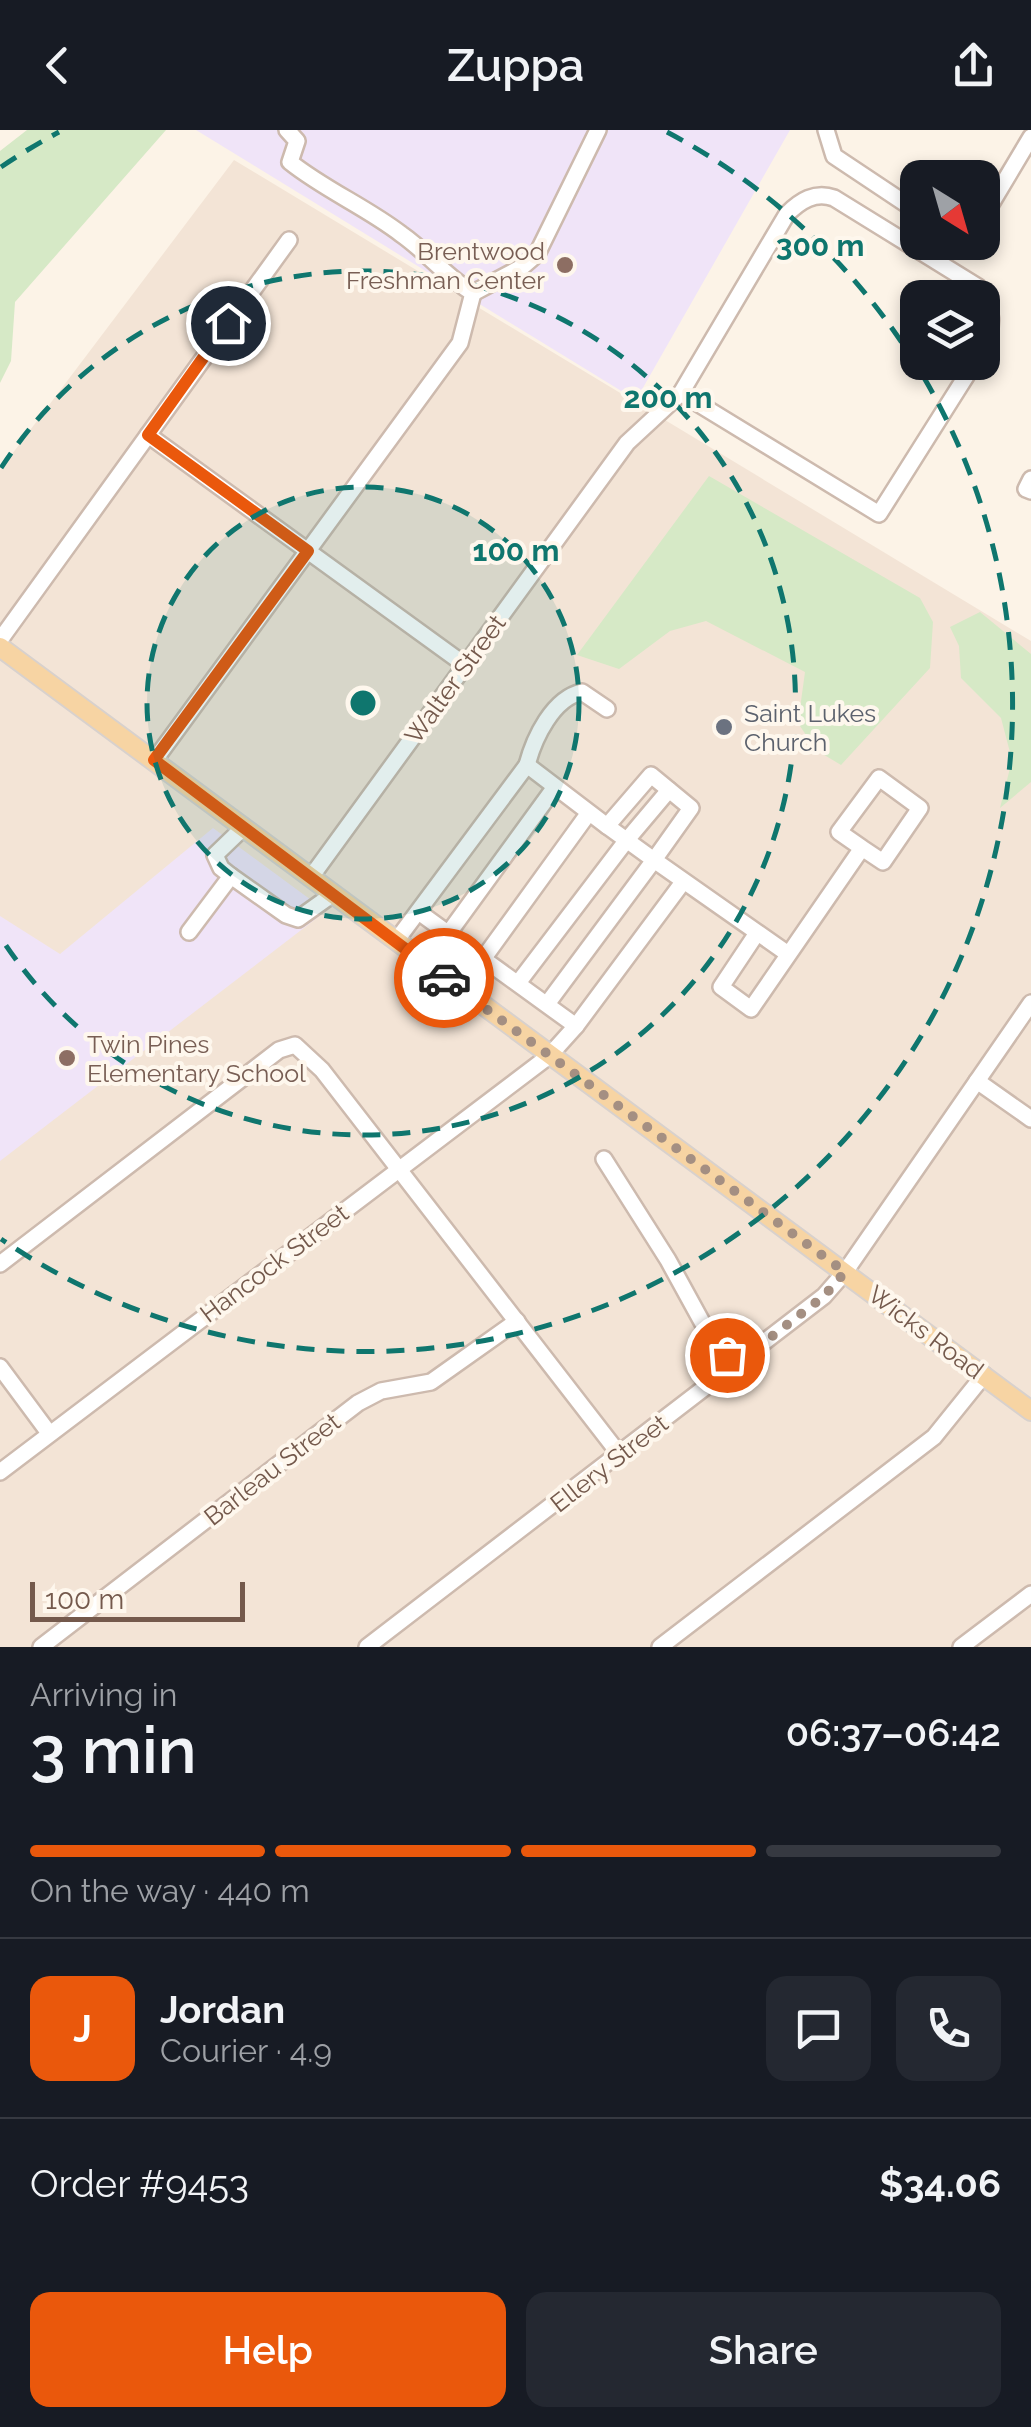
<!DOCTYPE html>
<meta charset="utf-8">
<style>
body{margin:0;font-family:Raleway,sans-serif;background:#242831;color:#f1f3f6;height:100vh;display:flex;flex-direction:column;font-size:38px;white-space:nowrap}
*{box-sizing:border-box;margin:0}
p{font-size:32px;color:#9ea1a6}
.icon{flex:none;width:55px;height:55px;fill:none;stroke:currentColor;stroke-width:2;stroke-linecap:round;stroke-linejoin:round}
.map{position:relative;height:1517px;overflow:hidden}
.sheet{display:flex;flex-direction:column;background:#171b24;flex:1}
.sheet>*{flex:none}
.needle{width:65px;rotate:143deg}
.buttons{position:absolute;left:900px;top:30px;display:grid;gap:20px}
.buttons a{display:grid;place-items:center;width:100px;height:100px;border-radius:20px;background:#171b24;box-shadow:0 5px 15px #0003;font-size:50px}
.scale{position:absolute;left:30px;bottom:25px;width:215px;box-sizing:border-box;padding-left:10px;border:5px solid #74594c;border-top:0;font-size:28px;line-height:35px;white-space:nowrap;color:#74594c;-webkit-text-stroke:8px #fef7ed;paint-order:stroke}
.pin{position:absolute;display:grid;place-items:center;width:85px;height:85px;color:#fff;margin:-42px;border:5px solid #fff;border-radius:50%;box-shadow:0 2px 10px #0007}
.courier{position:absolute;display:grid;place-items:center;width:100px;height:100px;margin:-50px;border:8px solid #ea580c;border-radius:50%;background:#fff;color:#222;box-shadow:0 2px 12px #0007}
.overview em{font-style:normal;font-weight:600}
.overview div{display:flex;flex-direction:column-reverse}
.overview{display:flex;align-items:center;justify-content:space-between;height:170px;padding:0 30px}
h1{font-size:65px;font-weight:600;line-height:75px}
.bar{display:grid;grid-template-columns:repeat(4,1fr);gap:15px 10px;align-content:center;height:120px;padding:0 30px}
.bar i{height:12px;border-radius:8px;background:#363941}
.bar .active{background:#ea580c}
.bar p{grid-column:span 4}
.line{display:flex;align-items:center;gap:25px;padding:0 30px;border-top:2px solid #363941}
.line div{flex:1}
.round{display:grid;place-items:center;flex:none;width:105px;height:105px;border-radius:20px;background:#242831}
.action{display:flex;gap:20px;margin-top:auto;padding:20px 30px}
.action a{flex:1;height:115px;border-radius:20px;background:#ea580c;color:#fff;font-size:40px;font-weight:600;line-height:115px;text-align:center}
.action a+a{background:#242831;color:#f1f3f6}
header{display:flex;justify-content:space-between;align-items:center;height:130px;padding:0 30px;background:#171b24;font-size:45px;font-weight:600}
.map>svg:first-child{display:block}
.residential{fill:#f3e4d6}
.education{fill:#f0e4f8}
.green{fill:#d6e9c6}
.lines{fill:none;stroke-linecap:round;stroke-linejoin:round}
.minor-casing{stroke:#cdbaae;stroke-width:20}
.major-casing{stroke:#d8d1cd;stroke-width:22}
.minor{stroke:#fff;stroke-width:15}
.major{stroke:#f7d4a3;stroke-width:18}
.done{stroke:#a48f82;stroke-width:10;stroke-dasharray:0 18}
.route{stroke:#ea580c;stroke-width:12}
.ring{fill:none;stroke:#0f766e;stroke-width:5;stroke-dasharray:18 12}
.education-dot{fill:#8d6e63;stroke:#fef7ed;stroke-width:4}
.worship-dot{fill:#6b7280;stroke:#fef7ed;stroke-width:4}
.labels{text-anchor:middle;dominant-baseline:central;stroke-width:8;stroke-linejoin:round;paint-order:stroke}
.education-label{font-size:25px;fill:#785e54;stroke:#fef7ed;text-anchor:end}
.street-label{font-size:25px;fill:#74594c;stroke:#fef7ed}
.worship-label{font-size:25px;fill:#5b616d;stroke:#fef7ed;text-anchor:start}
.centre{fill:#0f766e;stroke:#fef7ed;stroke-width:5}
.ring-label{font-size:30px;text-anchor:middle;font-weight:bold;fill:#0f766e;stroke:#fef7ed;stroke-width:8;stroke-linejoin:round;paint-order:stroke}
</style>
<header><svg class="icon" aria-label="back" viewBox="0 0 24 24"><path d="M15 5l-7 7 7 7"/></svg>Zuppa<svg class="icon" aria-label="share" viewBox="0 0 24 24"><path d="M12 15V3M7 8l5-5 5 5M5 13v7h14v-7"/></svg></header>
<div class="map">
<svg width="1031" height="1517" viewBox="0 0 1031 1517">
<rect width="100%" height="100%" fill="#fcf3e7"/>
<polygon class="residential" points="234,30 1031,511 1031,1517 0,1517 0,340"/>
<g class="education">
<polygon points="196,0 790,0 636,270"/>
<polygon points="213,698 326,781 0,1031 0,786 60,824"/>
</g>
<g class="green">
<polygon points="27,0 166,0 15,172 11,231 0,253 0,21"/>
<polygon points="709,346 920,468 933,492 930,538 841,635 816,620 798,593 805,542 706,491 670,501 619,539 577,525"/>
<polygon points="980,482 1031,524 1031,652 1000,678 1012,630 1001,588 961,548 959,516 950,497"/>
</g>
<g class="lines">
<g class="minor-casing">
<g id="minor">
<polyline points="826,0 834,26 918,82"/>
<polyline points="982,89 1031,7"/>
<polyline points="473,163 522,137 537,124 598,0"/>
<path d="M975,232l-96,152 -198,-121 106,-179c13,-13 28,-23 47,-16l144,89c16,20 16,42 4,64"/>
<polyline points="148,305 465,535"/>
<polyline points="1031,349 1026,359 1031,361"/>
<polyline points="0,510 289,110"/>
<path d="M154,631l306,-418 13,-50c-27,-16 -46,-41 -72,-59 -35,-27 -76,-44 -111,-72l7,-21 -10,-11"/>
<path d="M527,635c7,-27 26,-67 55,-73l25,17"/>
<polyline points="231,746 286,785 298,789 333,764"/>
<polyline points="311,747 627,313 681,263"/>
<polyline points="420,783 576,896"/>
<polyline points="189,802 231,746 221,738 215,725 244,697"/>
<polyline points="757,803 721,857 751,879 862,718 883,732 920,678 879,648 839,702 862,718"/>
<polyline points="448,804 555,657"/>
<polyline points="396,811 527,635 607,696 651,645 691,678 654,730 788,824"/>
<polyline points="483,829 588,684"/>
<polyline points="518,853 626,711 669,660"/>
<polyline points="547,874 654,730 607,696"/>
<polyline points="977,951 1031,989"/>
<polyline points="604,1029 668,1130 702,1192 735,1235"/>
<polyline points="0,1134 279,920 295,915 322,940 620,1325"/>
<polyline points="0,1237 49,1303"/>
<polyline points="0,1342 549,926 576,896 683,752"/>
<polyline points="41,1517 358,1273 381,1261 431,1252 517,1191"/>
<polyline points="367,1517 824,1166 845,1142 1031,873"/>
<polyline points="660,1517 934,1307 984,1245"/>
<polyline points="961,1517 1031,1464"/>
</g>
</g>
<g class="major-casing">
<polyline id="major" points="0,517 1031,1281"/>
</g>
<use href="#minor" class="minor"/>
<use href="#major" class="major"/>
</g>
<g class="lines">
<polyline class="done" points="444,848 845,1142 824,1166 735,1235 727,1225"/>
<polyline class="route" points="228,193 148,305 308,421 154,630 444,848"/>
</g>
<circle cx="363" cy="573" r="216" fill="#0f766e" fill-opacity=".12"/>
<g class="ring">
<circle cx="363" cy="573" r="216"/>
<path d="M1 338A432 432 0 1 1 1 808"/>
<path d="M1 37A647 647 0 0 1 59 2M667 2A647 647 0 1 1 1 1109"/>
</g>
<g class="education-dot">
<circle cx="565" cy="135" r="10"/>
<circle cx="67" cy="928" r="10"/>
</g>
<circle class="worship-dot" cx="724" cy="597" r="10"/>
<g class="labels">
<g class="education-label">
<text x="545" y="121">Brentwood<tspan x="545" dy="29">Freshman Center</tspan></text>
<text x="87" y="914" text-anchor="start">Twin Pines<tspan x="87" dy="29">Elementary School</tspan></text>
</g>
<g class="street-label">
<text transform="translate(455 549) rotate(-54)">Walter Street</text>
<text transform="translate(274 1133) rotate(-37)">Hancock Street</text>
<text transform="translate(926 1202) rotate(37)">Wicks Road</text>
<text transform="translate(609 1333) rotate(-38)">Ellery Street</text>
<text transform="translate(272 1339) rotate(-38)">Barleau Street</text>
</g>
<g class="worship-label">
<text x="744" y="583">Saint Lukes<tspan x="744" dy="29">Church</tspan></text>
</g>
</g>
<circle cx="363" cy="573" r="15" class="centre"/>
<g class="ring-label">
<text x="820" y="126">300 m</text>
<text x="668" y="278">200 m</text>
<text x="516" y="431">100 m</text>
</g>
</svg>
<div class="buttons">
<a><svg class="needle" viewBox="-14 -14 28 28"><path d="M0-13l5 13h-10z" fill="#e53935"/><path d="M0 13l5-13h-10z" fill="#9ea1a6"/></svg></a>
<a><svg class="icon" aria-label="layers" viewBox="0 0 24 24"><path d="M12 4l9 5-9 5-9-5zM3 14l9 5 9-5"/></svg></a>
</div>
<div class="scale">100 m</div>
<div class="pin" style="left:727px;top:1225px;background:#ea580c"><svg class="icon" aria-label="bag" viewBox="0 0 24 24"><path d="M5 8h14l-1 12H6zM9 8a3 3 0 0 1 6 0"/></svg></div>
<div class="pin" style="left:228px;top:193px;background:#1f2937"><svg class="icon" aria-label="home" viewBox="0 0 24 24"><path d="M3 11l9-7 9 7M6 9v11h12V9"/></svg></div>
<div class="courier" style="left:444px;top:848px"><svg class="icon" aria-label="car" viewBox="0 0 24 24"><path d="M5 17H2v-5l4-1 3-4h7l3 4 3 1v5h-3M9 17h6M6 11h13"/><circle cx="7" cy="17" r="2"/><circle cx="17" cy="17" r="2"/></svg></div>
</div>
<section class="sheet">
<div class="overview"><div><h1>3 min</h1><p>Arriving in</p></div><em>06:37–06:42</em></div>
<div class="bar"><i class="active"></i><i class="active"></i><i class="active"></i><i></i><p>On the way · 440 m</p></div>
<div class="line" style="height:180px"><b class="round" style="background:#ea580c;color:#fff">J</b><div><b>Jordan</b><p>Courier · 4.9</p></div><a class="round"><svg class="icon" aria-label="chat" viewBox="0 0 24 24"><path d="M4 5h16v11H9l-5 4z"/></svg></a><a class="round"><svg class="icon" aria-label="phone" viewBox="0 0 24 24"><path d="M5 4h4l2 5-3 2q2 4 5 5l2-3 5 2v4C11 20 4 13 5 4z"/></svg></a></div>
<div class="line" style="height:130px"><div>Order #9453</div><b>$34.06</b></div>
<div class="action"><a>Help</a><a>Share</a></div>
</section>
